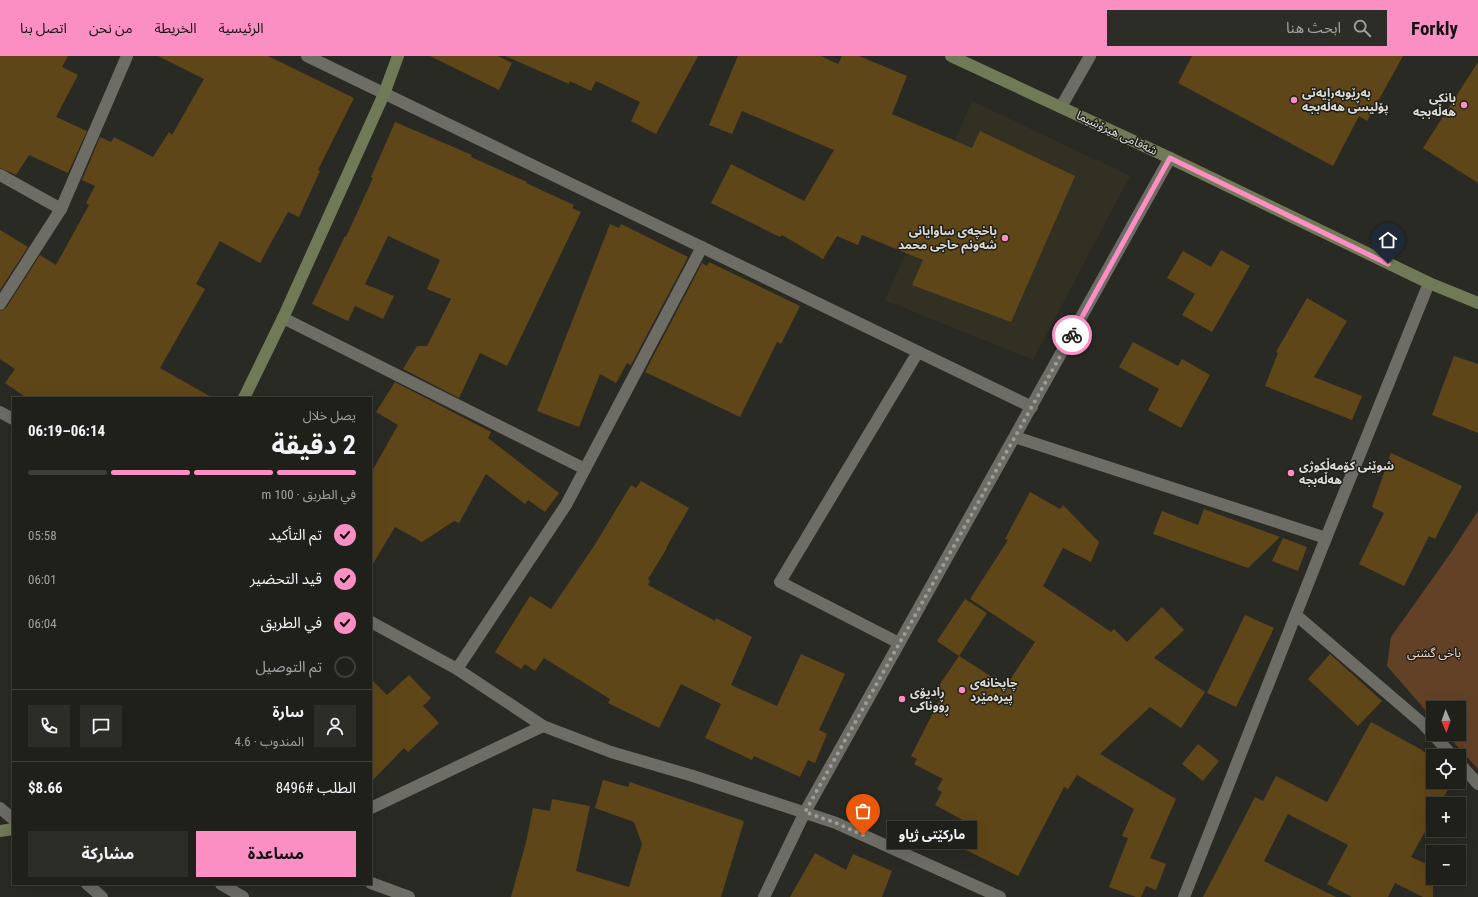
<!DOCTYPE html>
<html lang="ar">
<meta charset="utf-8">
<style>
body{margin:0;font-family:"Roboto Condensed","Noto Sans Arabic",sans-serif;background:#2d2d28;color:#f1f3f6;direction:rtl;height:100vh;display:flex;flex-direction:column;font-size:15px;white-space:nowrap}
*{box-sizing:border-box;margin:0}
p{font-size:13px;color:#a2a3a3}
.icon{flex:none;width:22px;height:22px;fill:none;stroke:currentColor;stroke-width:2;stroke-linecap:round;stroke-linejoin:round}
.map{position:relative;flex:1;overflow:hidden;direction:ltr}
.panel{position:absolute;left:12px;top:341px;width:360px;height:488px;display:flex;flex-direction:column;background:#20201b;border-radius:0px;box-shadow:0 4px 16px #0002,0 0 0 1px #3d3e3a;direction:rtl}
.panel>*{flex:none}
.needle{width:26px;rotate:178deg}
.tools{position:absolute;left:1426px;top:645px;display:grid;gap:8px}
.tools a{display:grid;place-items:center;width:40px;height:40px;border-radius:0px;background:#20201b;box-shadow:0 4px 16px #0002,0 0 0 1px #3d3e3a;font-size:20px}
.pin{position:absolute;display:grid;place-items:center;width:34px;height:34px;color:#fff;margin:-41px -17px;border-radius:50% 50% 50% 0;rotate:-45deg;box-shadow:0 0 4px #0007}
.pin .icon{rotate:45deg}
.courier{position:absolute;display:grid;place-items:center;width:40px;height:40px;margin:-20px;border:3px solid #fb8fc4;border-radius:50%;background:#fff;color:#222;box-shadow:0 1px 5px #0007}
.bubble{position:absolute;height:28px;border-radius:0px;background:#20201b;box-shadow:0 4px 16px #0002,0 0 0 1px #3d3e3a;font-size:13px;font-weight:700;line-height:28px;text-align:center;direction:rtl}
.headline em{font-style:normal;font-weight:700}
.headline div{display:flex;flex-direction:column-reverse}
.headline{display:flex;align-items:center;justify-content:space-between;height:68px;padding:0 16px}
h1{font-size:26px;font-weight:700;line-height:30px}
.bar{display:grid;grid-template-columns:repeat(4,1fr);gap:6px 4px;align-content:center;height:48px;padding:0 16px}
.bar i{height:5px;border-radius:3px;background:#3d3e3a}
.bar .selected{background:#fb8fc4}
.bar p{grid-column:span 4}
.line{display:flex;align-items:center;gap:10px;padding:0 16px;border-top:1px solid #3d3e3a}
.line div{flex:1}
.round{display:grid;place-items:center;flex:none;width:42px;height:42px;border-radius:0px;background:#2d2d28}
ol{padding:0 16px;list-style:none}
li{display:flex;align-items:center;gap:12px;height:44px}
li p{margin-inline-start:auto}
li .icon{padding:4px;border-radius:50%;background:#fb8fc4;color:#111;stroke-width:4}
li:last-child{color:#a2a3a3}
li i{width:22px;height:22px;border:2px solid #3d3e3a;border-radius:50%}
.primary-button{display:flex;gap:8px;margin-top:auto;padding:8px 16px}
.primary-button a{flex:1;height:46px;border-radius:0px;background:#fb8fc4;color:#111;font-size:16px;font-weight:700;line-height:46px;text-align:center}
.primary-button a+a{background:#2d2d28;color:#f1f3f6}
header{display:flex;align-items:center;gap:24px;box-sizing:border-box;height:56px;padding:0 20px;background:#fb8fc4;color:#111}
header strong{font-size:19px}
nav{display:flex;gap:22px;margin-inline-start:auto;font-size:14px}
.search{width:280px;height:36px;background:#2d2d28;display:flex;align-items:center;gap:10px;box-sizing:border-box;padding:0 14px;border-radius:0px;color:#a2a3a3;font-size:15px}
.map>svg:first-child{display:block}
.built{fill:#313023}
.green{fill:#634127}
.building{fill:#5f4618}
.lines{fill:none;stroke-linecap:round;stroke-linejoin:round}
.service{stroke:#6d6c65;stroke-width:12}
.minor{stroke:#6d6c65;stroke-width:12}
.secondary{stroke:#717a56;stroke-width:12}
.done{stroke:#9d9d98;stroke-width:4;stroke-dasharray:0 7.2}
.route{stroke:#fb8fc4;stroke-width:5}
.poi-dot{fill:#fb8fc4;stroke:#21201a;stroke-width:1.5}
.labels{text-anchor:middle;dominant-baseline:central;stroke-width:3;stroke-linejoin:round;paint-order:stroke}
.poi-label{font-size:12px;font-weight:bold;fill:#dbdbd7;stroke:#21201a;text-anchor:start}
.street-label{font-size:12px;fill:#dbdbd7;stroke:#21201a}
.park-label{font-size:12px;fill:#f5dac6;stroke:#21201a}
</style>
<header>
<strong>Forkly</strong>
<div class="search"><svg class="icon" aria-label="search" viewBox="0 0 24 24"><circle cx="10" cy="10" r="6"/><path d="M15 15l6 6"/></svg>ابحث هنا</div>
<nav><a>الرئيسية</a><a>الخريطة</a><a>من نحن</a><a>اتصل بنا</a></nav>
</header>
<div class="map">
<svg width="1478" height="841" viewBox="0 0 1478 841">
<rect width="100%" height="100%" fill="#2a2a24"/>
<polygon class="built" points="972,45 1130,120 1033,304 885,244"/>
<polygon class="green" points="1478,455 1478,713 1446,678 1459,678 1459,652 1433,652 1433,663 1387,610 1391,581 1450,498"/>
<g class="building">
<polygon points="0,0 68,0 62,11 78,19 56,61 87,75 68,117 29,99 16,119 0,112"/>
<polygon points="158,0 268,0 354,42 318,114 320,115 299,161 288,156 260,207 220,185 196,228 205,233 160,312 213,342 27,342 5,327 15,313 0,303 0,255 6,252 40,199 56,209 89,149 86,147 95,130 82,124 100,81 111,86 114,81 153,101 169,76 172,79 204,23"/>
<polygon points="430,0 498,0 512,7 499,34"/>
<polygon points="505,0 698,0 656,78 631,65 640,46 596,25 591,35 570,25 569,28"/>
<polygon points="738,0 821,0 838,8 842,0 859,0 907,20 892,58 972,92 980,75 1075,120 1011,266 912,229 923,204 862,179 858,189 837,180 823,203 782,179 780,181 711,147 731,108 804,145 834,94 742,55 732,78 709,69"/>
<polygon points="1192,0 1403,0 1367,65 1359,60 1333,110 1178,27"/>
<polygon points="1478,6 1478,127 1423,92"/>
<polygon points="395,66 472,99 471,101 527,126 526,127 574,149 572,152 581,156 507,310 480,297 459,342 403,313 417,290 427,290 451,243 427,233 440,204 388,180 365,228 394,240 383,263 355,250 348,265 312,248 345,180 346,181 373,122 371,121"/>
<polygon points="610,168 619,172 621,168 688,201 631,309 627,307 616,327 600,318 579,371 537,355"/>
<polygon points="0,174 28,191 0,234"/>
<polygon points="1221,194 1250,210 1212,276 1182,259 1195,238 1167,222 1183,195 1211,211"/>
<polygon points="709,206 800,250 781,288 777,286 740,361 645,316 702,207 707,210"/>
<polygon points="1307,242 1347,265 1314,321 1362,340 1352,364 1265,330 1278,297 1276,296"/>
<polygon points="1133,286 1178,310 1182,303 1210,319 1181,372 1148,354 1159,333 1119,311"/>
<polygon points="1454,300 1478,308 1478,377 1432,359"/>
<polygon points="395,326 491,376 488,382 559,437 545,456 528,444 525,448 486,418 459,467 454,465 422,486 395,471 371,511 371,417 398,369 376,356"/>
<polygon points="1391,397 1462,430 1435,483 1429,480 1404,530 1359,508 1384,457 1372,451"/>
<polygon points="641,425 689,452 666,492 667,492 648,523 650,525 648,529 715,565 716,562 752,581 731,629 777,650 801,598 845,618 819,674 827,678 815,707 808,704 800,721 754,700 752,704 705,682 721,648 681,628 659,672 608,647 610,643 544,602 535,615 525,608 521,613 495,596 530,540 551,553 594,490 631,429 636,432"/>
<polygon points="1030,436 1060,453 1063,449 1099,486 1091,506 1063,492 1043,530 1111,576 1114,573 1127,586 1162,551 1184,574 1154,602 1205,636 1181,672 1150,651 1100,698 1176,743 1150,802 1166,808 1156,834 1146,830 1141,841 1136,841 1109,831 1128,782 1122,780 1134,753 1077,719 1068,733 1064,731 1018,820 966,794 977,772 935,749 942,736 937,733 943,723 914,708 917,703 911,700 944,635 938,631 959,600 1006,630 1035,586 970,543 1008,484 1005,483"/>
<polygon points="1204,453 1280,481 1248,512 1153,478 1162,455 1198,469"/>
<polygon points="1283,482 1307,491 1298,515 1272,505"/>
<polygon points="965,543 987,557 959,600 937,585"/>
<polygon points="1245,559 1274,572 1236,651 1207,637"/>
<polygon points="1330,598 1382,645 1358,670 1308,623"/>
<polygon points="409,619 431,642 423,650 439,667 408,696 404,692 371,726 371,623 387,639"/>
<polygon points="1371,666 1422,694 1433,704 1433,726 1452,726 1440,748 1433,748 1433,761 1411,801 1433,811 1433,841 1423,841 1395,827 1388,841 1352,841 1327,828 1348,789 1288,758 1264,805 1336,841 1203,841 1255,741 1263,745 1276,720 1327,746"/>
<polygon points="1198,688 1219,705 1203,725 1182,708"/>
<polygon points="603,724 628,731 630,726 744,765 721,841 511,841 526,786 533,752 550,755 552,743 590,750 576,815 629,831 642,788 634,766 595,752"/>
<polygon points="815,797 846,814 853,798 892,815 882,841 790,841"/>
</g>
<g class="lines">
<polyline class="service" points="899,587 780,526 918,296"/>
<g class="minor">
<polyline points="307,0 1032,351"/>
<polyline points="1061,51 1090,0"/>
<polyline points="0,119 61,153"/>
<polyline points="0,248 61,153 127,0"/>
<polyline points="283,262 585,413"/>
<polyline points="0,356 13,363"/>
<polyline points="1015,381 1326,482"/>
<polyline points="1296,559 1422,667 1453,700"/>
<polyline points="371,566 457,613 543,670 611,696 693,720 836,767 1000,841"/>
<polyline points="457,613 566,449 702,191"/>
<polyline points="1459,707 1478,728"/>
<polyline points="0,752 13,763"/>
<polyline points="371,752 543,670"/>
<polyline points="371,827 409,841"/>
<polyline points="87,828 102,841"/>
<polyline points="221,828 243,841"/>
<polyline points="764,841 805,756 1170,102"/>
<polyline points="1184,841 1326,482 1429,227"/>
</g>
<g class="secondary">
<polyline points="951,0 1170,102 1429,227 1478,247"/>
<polyline points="244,342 283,262 384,38 398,0"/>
<polyline points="0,775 13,773"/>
</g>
</g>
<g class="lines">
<polyline class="done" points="863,779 836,767 805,756 1072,279"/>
<polyline class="route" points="1072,279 1170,102 1388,208"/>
</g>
<g class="poi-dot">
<circle cx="1294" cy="44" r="4"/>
<circle cx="1464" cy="49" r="4"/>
<circle cx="1005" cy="182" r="4"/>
<circle cx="1291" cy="417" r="4"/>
<circle cx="962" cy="634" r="4"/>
<circle cx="902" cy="643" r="4"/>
</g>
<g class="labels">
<g class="poi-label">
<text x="1302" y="37">بەڕێوبەرایەتی<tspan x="1302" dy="14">پۆلیسی هەڵەبجە</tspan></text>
<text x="1456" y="42" text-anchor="end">بانکی<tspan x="1456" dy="14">هەڵەبجە</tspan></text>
<text x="997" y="175" text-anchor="end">باخچە‌ی ساوایانی<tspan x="997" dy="14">شە‌ونم حاجی محمد</tspan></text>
<text x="1299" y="410">شوێنی کۆمەڵکوژی<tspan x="1299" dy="14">هەڵەبجە</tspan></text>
<text x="970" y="627">چاپخانەی<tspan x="970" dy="14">پیرەمێرد</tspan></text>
<text x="910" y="636">ڕادیۆی<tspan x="910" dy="14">ڕووناکی</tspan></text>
</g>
<g class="street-label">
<text transform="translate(1117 77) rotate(25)">شەقامی هیرۆشیما</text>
</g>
<g class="park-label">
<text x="1434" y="597">باخی گشتی</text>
</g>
</g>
</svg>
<div class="tools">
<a><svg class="needle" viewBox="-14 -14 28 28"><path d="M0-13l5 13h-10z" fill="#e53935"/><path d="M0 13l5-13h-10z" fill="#a2a3a3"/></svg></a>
<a><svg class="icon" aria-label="locate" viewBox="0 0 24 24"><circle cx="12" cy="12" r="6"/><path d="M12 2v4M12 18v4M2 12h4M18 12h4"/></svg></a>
<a>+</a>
<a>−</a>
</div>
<div class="pin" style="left:863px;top:779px;background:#ea580c"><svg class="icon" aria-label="bag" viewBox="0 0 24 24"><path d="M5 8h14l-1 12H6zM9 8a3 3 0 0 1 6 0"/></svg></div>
<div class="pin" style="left:1388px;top:208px;background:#1f2937"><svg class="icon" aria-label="home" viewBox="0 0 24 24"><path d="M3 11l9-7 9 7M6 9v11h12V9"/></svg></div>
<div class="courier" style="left:1072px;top:279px"><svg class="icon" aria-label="bike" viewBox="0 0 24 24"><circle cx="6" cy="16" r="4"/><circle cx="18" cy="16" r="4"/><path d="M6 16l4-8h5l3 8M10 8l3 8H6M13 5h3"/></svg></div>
<div class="bubble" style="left:887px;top:765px;width:90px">مارکێتی ژیاو</div>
<section class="panel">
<div class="headline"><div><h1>2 دقيقة</h1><p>يصل خلال</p></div><em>06:14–06:19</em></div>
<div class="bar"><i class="selected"></i><i class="selected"></i><i class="selected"></i><i></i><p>في الطريق · 100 m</p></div>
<ol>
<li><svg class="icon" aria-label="check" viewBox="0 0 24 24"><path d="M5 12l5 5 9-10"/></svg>تم التأكيد<p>05:58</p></li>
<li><svg class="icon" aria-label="check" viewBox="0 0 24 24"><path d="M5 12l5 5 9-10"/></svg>قيد التحضير<p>06:01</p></li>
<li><svg class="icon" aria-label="check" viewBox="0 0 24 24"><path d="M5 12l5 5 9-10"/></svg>في الطريق<p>06:04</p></li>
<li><i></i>تم التوصيل</li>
</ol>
<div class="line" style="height:72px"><a class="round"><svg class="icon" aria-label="person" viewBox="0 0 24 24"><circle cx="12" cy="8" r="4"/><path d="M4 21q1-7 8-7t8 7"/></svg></a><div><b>سارة</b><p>المندوب · 4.6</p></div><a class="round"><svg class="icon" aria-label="chat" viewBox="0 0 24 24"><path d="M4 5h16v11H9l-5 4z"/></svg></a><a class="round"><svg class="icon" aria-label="phone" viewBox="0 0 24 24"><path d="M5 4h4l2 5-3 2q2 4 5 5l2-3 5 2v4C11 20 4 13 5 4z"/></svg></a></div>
<div class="line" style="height:52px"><div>الطلب #8496</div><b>$8.66</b></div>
<div class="primary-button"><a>مساعدة</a><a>مشاركة</a></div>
</section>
</div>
